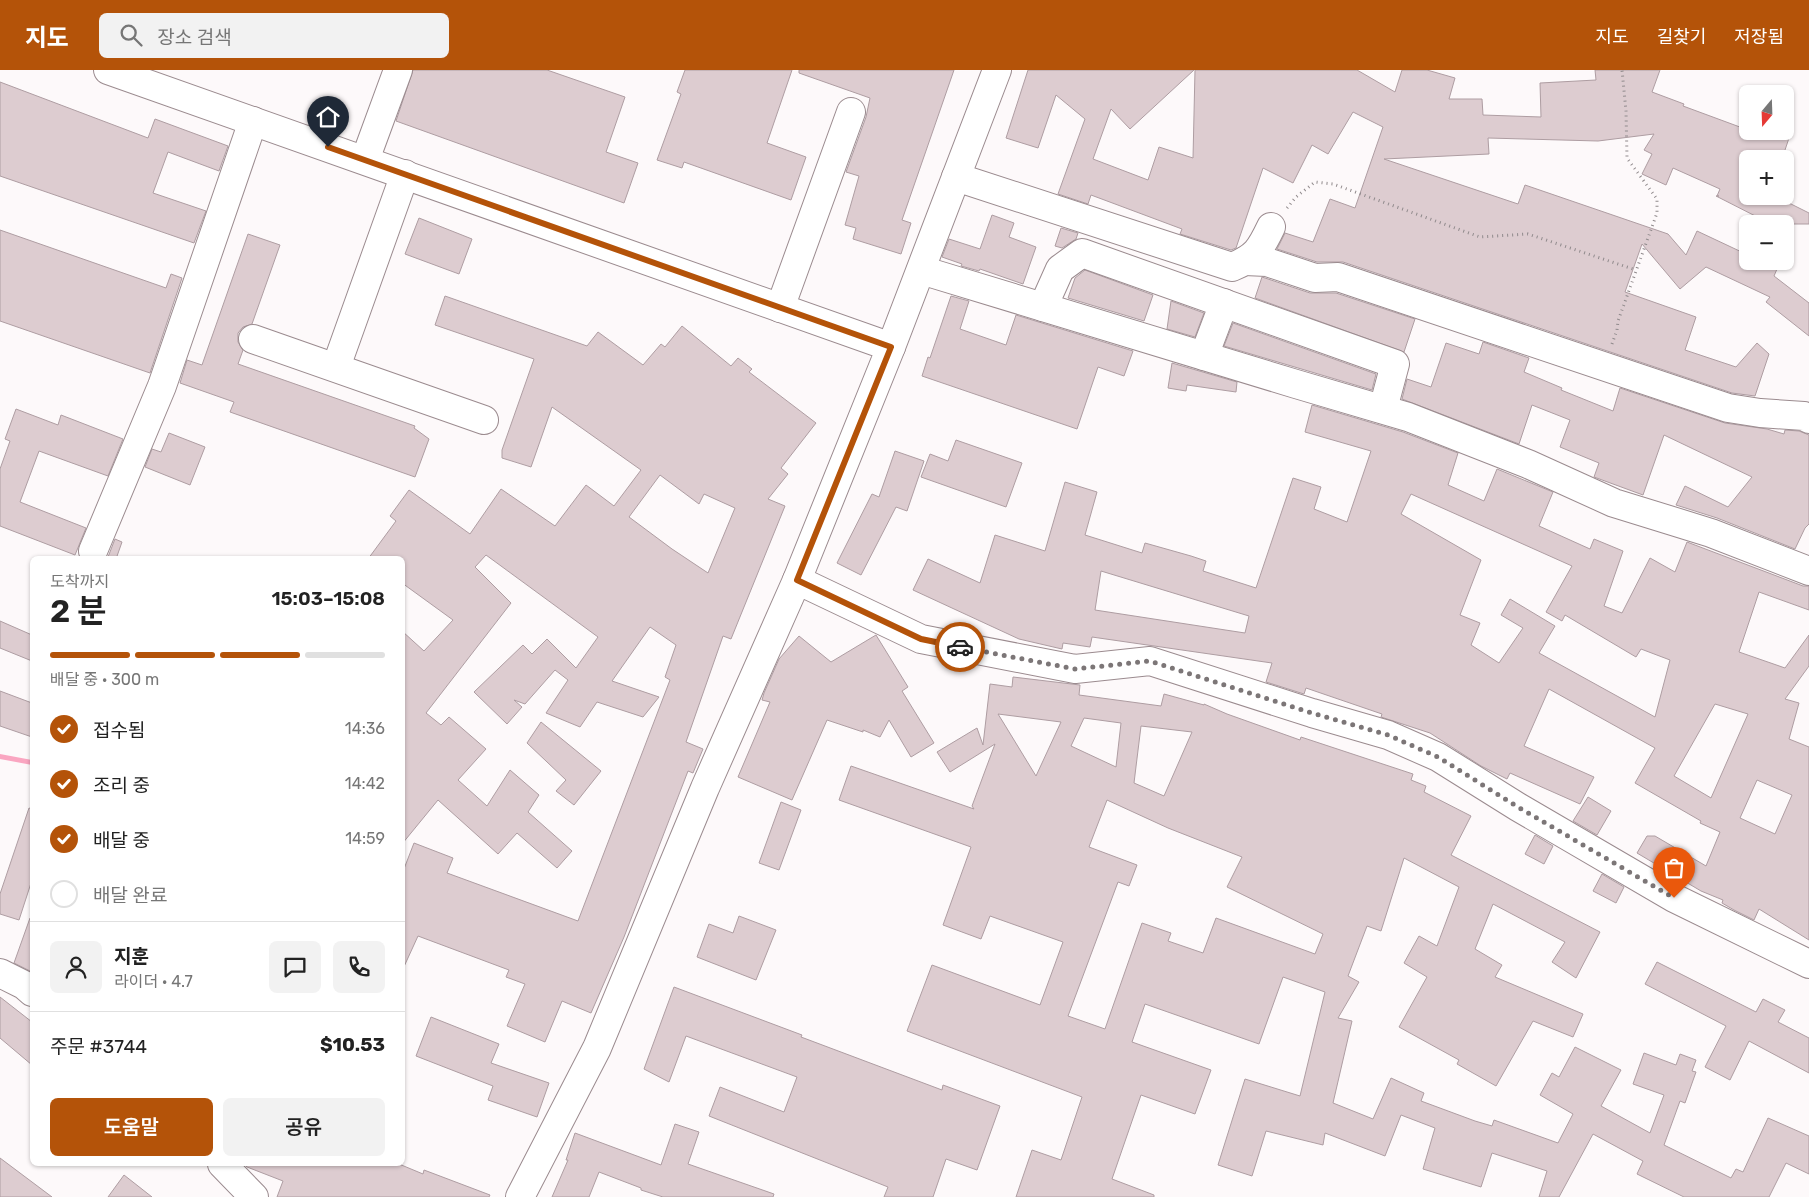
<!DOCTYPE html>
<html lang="ko">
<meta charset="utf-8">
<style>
body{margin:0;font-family:Rubik,"Noto Sans KR",sans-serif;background:#f2f2f2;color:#222;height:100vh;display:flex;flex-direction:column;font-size:19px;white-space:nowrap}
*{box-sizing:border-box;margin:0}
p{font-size:16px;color:#767676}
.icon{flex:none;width:28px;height:28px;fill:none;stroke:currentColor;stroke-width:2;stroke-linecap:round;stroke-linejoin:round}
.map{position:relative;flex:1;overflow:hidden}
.side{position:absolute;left:30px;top:486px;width:375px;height:610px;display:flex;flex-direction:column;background:#fff;border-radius:8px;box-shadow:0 1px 4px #0004}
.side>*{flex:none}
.needle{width:32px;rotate:199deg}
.controls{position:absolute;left:1739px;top:15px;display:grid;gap:10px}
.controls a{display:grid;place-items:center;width:55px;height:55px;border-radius:8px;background:#fff;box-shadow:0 1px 4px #0004;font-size:25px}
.pin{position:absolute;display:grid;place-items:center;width:42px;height:42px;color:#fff;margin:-51px -21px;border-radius:50% 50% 50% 0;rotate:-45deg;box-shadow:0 0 5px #0007}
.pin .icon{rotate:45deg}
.courier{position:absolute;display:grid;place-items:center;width:50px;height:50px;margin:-25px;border:4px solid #b45309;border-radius:50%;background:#fff;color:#222;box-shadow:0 1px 6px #0007}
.overview em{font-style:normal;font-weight:600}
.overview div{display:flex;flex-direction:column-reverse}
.overview{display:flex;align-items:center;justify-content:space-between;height:85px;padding:0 20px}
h1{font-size:32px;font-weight:600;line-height:38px}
.bar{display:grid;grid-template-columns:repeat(4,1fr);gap:8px 5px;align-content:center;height:60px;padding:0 20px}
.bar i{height:6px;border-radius:4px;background:#e0e0e0}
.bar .on{background:#b45309}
.bar p{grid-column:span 4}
.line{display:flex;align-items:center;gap:12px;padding:0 20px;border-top:1px solid #e0e0e0}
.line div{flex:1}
.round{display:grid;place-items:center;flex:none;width:52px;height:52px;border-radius:8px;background:#f2f2f2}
ol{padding:0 20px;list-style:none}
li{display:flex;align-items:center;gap:15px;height:55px}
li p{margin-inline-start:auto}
li .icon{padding:5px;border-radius:50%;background:#b45309;color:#fff;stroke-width:4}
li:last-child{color:#767676}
li i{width:28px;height:28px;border:2px solid #e0e0e0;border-radius:50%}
.cta{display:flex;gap:10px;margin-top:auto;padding:10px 20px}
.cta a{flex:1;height:58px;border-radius:8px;background:#b45309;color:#fff;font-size:20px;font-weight:600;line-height:58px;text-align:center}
.cta a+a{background:#f2f2f2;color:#222}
header{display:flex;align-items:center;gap:30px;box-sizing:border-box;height:70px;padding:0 25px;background:#b45309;color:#fff}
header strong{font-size:24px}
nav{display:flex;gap:28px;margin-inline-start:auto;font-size:18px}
.search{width:350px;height:45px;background:#f2f2f2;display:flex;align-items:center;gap:12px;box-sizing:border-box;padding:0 18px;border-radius:8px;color:#767676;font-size:19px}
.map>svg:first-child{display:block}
.water{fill:#faa6c1}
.building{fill:#ddccd0;stroke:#ae9da2;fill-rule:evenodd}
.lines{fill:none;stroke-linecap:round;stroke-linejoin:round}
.minor-casing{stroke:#9b8b8f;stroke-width:30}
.path{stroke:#908a8c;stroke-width:3;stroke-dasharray:1 4;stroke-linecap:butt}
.minor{stroke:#fff;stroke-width:28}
.done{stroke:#7c7677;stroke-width:5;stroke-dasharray:0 9}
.route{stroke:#b45309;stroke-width:6}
</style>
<header>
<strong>지도</strong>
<div class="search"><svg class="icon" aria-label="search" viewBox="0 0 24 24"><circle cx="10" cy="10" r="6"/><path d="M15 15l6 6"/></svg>장소 검색</div>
<nav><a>지도</a><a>길찾기</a><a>저장됨</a></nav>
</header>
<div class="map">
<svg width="1809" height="1127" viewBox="0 0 1809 1127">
<rect width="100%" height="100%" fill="#fdf9fa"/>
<polygon class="water" points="0,684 32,690 32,695 0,689"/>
<g class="building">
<polygon points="413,0 547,0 625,27 606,82 638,93 624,133 396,51"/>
<polygon points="685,0 792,0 767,73 806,87 791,130 684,92 682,98 657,90 681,24 677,22"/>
<polygon points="799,0 954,0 902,150 911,153 901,184 853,169 856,158 845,155 859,106 846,102 866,47 870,28 799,3"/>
<polygon points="1028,0 1194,0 1130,59 1111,39 1093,89 1148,110 1159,77 1193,88 1195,0 1357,0 1395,22 1402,0 1427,0 1455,8 1449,29 1482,29 1483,45 1541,47 1540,13 1596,10 1595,0 1660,0 1652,22 1684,34 1683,36 1748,60 1748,61 1770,68 1773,61 1780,61 1790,65 1782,89 1748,89 1748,126 1775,126 1809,143 1809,154 1771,154 1716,126 1719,126 1717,126 1720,119 1673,98 1666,115 1642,104 1652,84 1644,80 1654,64 1598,71 1488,68 1489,84 1384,89 1518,134 1525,115 1668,164 1686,185 1697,161 1748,185 1748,191 1760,191 1777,199 1774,206 1809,233 1809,266 1766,232 1770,227 1706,197 1680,219 1642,174 1625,222 1696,247 1685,280 1736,297 1757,273 1769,284 1755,326 1732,323 1343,192 1317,192 1277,179 1285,163 1313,172 1330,129 1355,138 1383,57 1353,42 1328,84 1312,75 1293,113 1263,98 1236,178 1231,180 1180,164 1182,159 1091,125 1088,134 1058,124 1085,49 1056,25 1038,78 1006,68"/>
<polygon points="0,12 148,68 155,49 228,76 219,101 168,82 153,123 206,141 194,173 0,106"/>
<polygon points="992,145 1014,153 1009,167 1036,177 1023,214 980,199 979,201 961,196 962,194 942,187 949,169 980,179"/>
<polygon points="419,148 472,169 459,204 405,184"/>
<polygon points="1061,158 1078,163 1076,169 1062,178 1055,176"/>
<polygon points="0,160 166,218 171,204 182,208 150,303 0,251"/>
<polygon points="248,164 280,175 252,254 243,257 238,263 238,272 243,280 238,294 415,356 414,358 429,369 415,407 230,342 234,332 180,313 187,290 202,295"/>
<polygon points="1085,200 1153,225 1144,251 1068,228 1075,208"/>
<polygon points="1262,207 1310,223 1336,223 1415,249 1404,282 1255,228"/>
<path d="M445,226l142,50 11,-14 45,33 18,-21 4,3 17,-21 49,40 7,-8 14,11 -3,3 67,51 -35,45 7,6 -20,25 17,7 -54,133 -8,-3 -37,106 17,7 -10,24 -5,-2 -64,166 -33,76 -29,-12 -17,41 -38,-16 18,-42 -19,-7 3,-7 -91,-34 -16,35v-97l12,-31 39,15 -6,15 131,48 92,-241 -5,-3 11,-32 -26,-18 -38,54 47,16 -16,20 -46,-15 -17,25 -34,-14 22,-33 -13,-10 -30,34 -11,-4 8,7 -15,17 -33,-32 49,-47 9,9 15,-15 29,29 22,-31 -112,-82 -11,12 36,36 -85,110 15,12 8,-8 37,32 -28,31 29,26 23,-36 29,25 -11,17 44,39 -15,17 -40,-35 -19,21 -60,-54 -36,44v-213l22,20 29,-31 -51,-37v-24h-34l28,-38 -6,-5 19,-26 61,44 31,-45 54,37 31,-41 28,21 27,-36 -89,-63 -21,60 -29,-9v-8l32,-91 -99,-34zM660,405l39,29 5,-10 31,14 -27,65 -36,-24 -43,-32z"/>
<polygon points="951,226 969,231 960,259 1006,275 1016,245 1133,281 1124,306 1098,297 1077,359 922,306 928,287 930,288"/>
<polygon points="1171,231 1204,243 1195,267 1167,259"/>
<polygon points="1233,253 1376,304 1372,320 1224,276"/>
<polygon points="1483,272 1529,288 1524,302 1562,318 1561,320 1613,341 1620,318 1725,353 1767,359 1784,364 1785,360 1799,361 1809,365 1809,454 1805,458 1795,479 1717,448 1676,435 1685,416 1728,437 1752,407 1664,365 1643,425 1594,407 1599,393 1560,377 1570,350 1532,335 1519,374 1402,329 1407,309 1431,317 1446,273 1479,284"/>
<polygon points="1172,293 1237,312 1236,322 1187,315 1186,321 1168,318"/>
<path d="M1312,335l91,27 55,21 -10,32 36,16 13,-32 56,23 -14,34 51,23 4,-10 29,12 -19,55 18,7 28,-55 25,14 12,-30 116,44h6v24l-50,-18 -20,60 46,16 24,-33v31l-24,33 14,4 -10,36 20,8v193l-50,-31 -5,11 -20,-10 -12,-7 1,-3 -22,-9 -64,-38 10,-17h8l51,30 14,-34 -20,-9 1,-2 -66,-38 20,-35 -106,-59 -25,57 70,31 -14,27 -70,-31 -3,6 -26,-13 -51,-33 -49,-16 1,-3 -76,-26 -2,6 -38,-12 6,-19 -180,-26 -2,10 -27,-4 -1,6 -43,-10 -106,-49 15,-31 52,24 15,-48 50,16 20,-69 32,10 -12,43 57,18 3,-10 46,13 15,5 -3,10 53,17 37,-110 28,9 -7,22 33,13 24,-71 -66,-19zM1411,424l161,72 -26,46 16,9 3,-6 71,42 5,-8 29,11 -15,57 -116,-64 16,-27 -45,-27 -9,16 22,13 -24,35 -28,-18 9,-22 -20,-8 21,-55 -80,-46zM1101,501l148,45 -4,17 -150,-23zM1715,634l33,10 -37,84 -37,-22zM1757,710l35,15 -17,39 -35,-16z"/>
<polygon points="16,339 58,355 61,345 123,369 108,406 39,381 20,432 86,458 75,485 0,456 0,399 10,371 5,369"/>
<polygon points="169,363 205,377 190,415 145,397 152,379 161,382"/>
<polygon points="956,370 1022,393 1006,437 921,407 930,384 948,391"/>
<polygon points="895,381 924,391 907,441 896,437 861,505 837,493 872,424 879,427"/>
<polygon points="115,469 122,472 116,489 113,489 108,487"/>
<polygon points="0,551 32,565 32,591 0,578"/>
<polygon points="876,565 908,617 902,621 934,673 911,687 889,650 880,667 863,660 863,662 827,650 792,730 738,707 770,632 762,630 764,623 779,589 799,566 831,592"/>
<path d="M1013,607l67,8 -1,10 82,11 3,-12 40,11v-1l23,10 73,26 1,-3 112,37 -2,6 15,6 -2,6 47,24 -20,39 149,77 -24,46 -24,-16 13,-20 -72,-38 -18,45 27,16 -7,12 88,37 -10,23 -40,-16 -37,65 -39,-22 2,-4 -60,-33 28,-50 -23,-14 15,-27 18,10 22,-59 -55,-29 -23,73 -14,-5 -19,50 11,6 -21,36 14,3 -19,82 40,16 18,-41 33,15 -3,8 54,20 17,5 2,-6 64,23 15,-29 -33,-19 12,-22 7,4 16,-30 46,23 -20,36 49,27 14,-38 -31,-11 11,-31 32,12 4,-11 16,6 -4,11 4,1 -11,31 -5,-2 -16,44 67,33 5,-9 7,3 25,-54 41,18v38l-23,-11 -17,34h-85l-47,-23 6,-13 -50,-27 -34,63h-20l8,-26 -55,-18 -11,34 -58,-18 12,-41 -34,-13 -16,41 -60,-23 -2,12 -57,-14 -14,45 -34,-11 27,-86 55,17 25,-104 -42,-15 -24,67 -114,-40 -13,38 79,28 -16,44 -54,-19 -29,84 42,16v2h-138l16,-47 29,10 21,-63 -175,-66 25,-66 108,40 23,-63 -73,-26 -9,23 -38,-14 28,-78 -132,-47 12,-34 123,43 -2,-3 23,-62 -45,28 -13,-20 40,-24 6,17 7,-61 22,3zM998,644l63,8 -25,54 -33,-54zM1084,648l37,5 -5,44 -45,-21zM1141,656l51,6 -28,64 -30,-13zM1107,730l61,28 74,29 -15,30 96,47 -8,20 -99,-36 -13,35 -35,-12 3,-8 -29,-10 -37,106 -37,-13 50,-134 11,4 8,-21 -48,-18z"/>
<polygon points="0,621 32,633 32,667 0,656"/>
<polygon points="541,652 601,701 574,735 556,721 566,710 527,673"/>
<polygon points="1588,727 1611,741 1597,765 1573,751"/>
<polygon points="781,732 801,740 779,800 759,793"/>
<polygon points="29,738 32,739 32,810 19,850 0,844 0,824"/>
<polygon points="1535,765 1553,776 1544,794 1525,784"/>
<polygon points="1602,804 1624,817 1616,833 1593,821"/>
<polygon points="739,846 776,860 756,910 697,887 709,854 733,863"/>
<polygon points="30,848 32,849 32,902 14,893"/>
<polygon points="1657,892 1756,942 1763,929 1785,940 1778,952 1809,968 1809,1003 1749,971 1730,1010 1705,997 1726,956 1645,914"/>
<polygon points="674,917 802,965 801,967 942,1020 943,1015 1000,1036 977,1100 946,1089 933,1127 884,1127 888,1117 709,1046 720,1017 784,1042 797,1007 686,966 669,1012 644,999"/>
<polygon points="0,927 32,952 32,995 0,968"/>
<polygon points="431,947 499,974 491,993 549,1013 537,1047 488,1030 493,1016 416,986"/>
<polygon points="675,1054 699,1062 688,1094 774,1124 773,1127 663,1127 641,1120 641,1118 599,1102 589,1127 552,1127 568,1090 566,1090 575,1063 661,1095"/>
<polygon points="0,1088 52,1127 0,1127"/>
<polygon points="244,1094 399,1094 423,1104 424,1100 490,1125 489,1127 277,1127 283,1111 247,1097"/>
<polygon points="124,1105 152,1127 108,1127"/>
</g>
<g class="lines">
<g class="minor-casing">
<g id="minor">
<polyline points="108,0 891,277 797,510 705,718 597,978 520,1127"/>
<polyline points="365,90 398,0"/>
<path d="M956,107l276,90c24,-10 28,-17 39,-40"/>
<polyline points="1245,191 1267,192 1315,208 1338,207 1728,338 1760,343 1804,346 1809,349"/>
<polyline points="921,200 1296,314 1408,347 1528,394 1614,433 1711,463 1809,501"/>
<polyline points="1043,237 1060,199 1082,183 1395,294 1383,339"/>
<polyline points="780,238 851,42"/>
<polyline points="253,269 484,350"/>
<polyline points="891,277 997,0"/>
<polyline points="1204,286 1224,233"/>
<polyline points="336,297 405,104"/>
<polyline points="93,481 162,316 253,51"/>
<polyline points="797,510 921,569 1075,599 1150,591 1312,643 1388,665 1438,687 1518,737 1674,828 1809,894"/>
<polyline points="0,903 24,915 32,922"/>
<polyline points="222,1094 254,1127"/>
</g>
</g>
<g class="path">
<polyline points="1287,138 1296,127 1315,112 1333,114 1480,167 1528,164 1636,200"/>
<polyline points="1612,274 1617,260 1618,251 1657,143 1657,129 1627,88 1626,41 1622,0"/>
</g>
<use href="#minor" class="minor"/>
</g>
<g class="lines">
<polyline class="done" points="960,577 1075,599 1150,591 1312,643 1388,665 1438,687 1518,737 1674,828"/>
<polyline class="route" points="328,77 891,277 797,510 921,569 960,577"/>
</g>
</svg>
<div class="controls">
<a><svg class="needle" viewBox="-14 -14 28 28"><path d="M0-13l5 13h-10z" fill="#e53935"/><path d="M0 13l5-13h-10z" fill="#767676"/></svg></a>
<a>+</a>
<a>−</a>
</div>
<div class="pin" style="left:1674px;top:828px;background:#ea580c"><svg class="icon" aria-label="bag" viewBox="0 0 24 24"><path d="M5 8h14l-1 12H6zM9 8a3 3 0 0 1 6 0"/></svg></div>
<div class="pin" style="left:328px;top:77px;background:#1f2937"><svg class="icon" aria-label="home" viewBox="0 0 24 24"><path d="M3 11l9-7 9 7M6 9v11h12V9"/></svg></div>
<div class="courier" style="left:960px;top:577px"><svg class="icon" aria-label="car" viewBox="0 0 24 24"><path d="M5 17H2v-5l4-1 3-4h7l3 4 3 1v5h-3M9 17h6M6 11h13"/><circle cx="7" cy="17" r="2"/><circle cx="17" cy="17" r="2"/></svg></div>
<section class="side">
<div class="overview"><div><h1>2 분</h1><p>도착까지</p></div><em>15:03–15:08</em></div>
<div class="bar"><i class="on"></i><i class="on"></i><i class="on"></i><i></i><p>배달 중 · 300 m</p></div>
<ol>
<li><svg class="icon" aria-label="check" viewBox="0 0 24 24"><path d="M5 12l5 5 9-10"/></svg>접수됨<p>14:36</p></li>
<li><svg class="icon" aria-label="check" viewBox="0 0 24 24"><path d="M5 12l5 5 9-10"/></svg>조리 중<p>14:42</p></li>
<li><svg class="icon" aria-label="check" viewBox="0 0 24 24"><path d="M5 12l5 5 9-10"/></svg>배달 중<p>14:59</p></li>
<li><i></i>배달 완료</li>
</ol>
<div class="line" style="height:90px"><a class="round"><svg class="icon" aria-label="person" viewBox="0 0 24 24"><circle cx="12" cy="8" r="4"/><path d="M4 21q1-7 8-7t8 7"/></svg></a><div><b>지훈</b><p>라이더 · 4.7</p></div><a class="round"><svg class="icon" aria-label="chat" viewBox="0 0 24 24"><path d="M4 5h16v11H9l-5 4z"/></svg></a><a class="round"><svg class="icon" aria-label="phone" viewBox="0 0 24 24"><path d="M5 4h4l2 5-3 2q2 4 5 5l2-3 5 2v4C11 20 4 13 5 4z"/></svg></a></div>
<div class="line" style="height:65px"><div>주문 #3744</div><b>$10.53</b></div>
<div class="cta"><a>도움말</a><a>공유</a></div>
</section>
</div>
